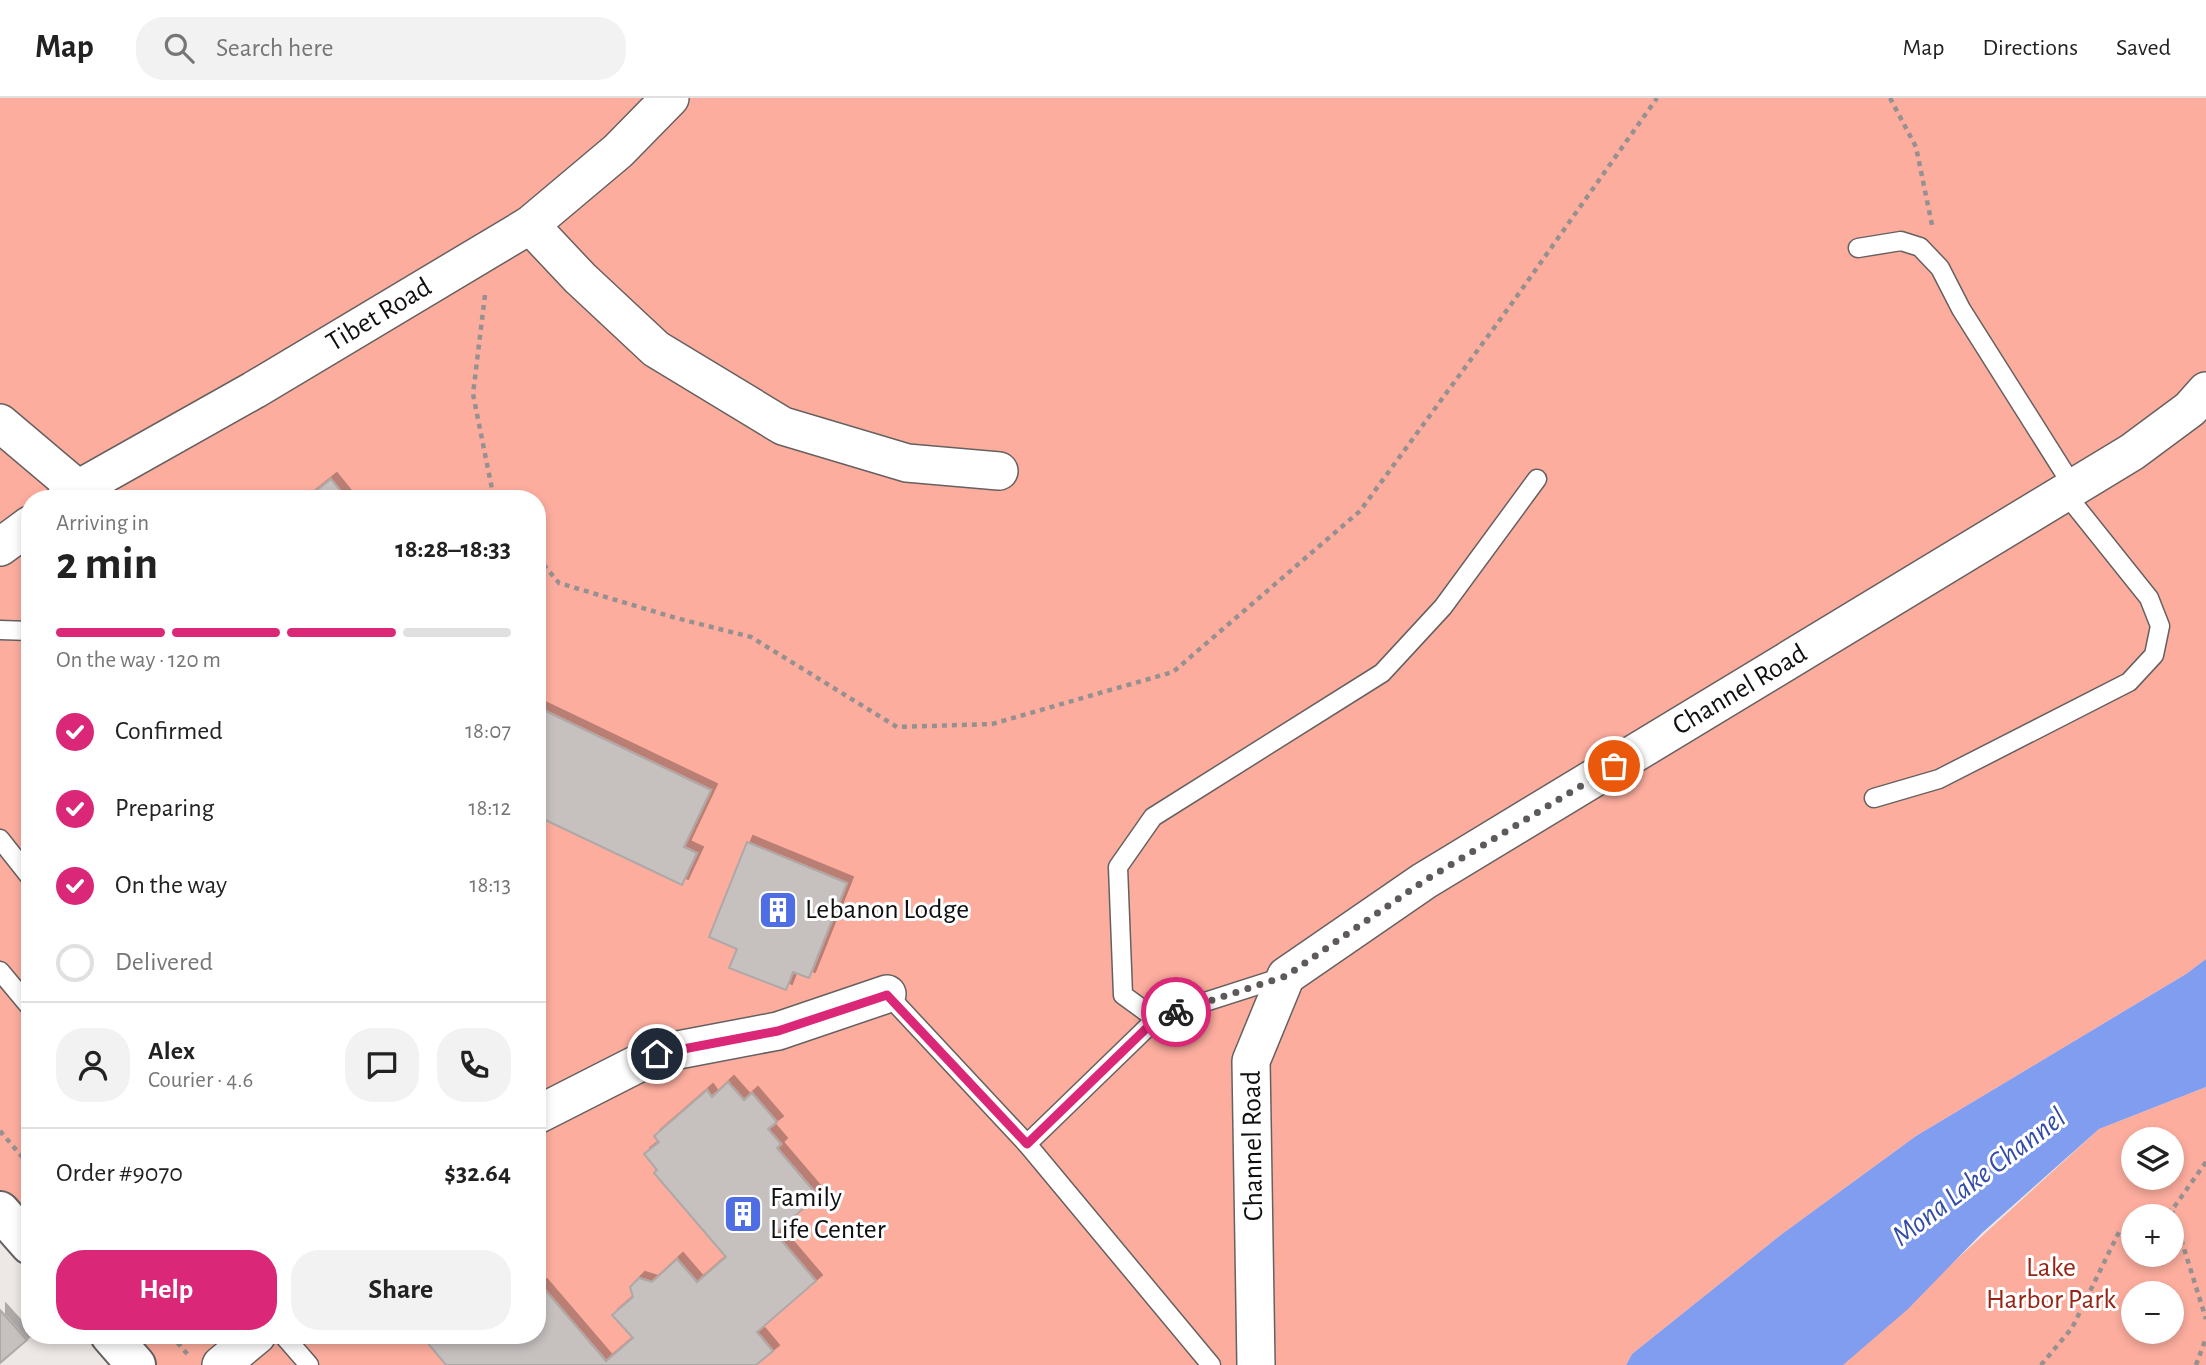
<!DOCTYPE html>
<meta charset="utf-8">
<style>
body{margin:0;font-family:"Alegreya Sans",sans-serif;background:#f2f2f2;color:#222;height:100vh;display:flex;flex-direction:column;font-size:26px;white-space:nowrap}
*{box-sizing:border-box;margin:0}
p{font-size:23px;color:#767676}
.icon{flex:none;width:38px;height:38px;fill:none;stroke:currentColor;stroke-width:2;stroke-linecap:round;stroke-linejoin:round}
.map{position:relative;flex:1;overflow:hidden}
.sheet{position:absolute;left:21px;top:392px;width:525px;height:854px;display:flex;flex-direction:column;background:#fff;border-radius:28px;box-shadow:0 4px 10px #0003}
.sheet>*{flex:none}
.fabs{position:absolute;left:2121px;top:1029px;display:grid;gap:14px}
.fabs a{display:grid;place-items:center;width:63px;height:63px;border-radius:50%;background:#fff;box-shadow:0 4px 10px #0003;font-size:35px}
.pin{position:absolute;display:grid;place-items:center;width:60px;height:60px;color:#fff;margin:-30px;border:4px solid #fff;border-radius:50%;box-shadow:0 2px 7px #0007}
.courier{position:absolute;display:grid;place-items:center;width:70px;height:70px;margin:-35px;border:5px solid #db2777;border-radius:50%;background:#fff;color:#222;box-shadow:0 2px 9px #0007}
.overview em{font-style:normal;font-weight:600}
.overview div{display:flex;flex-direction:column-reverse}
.overview{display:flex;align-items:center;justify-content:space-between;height:119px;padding:0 35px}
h1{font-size:46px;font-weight:600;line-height:52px}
.bar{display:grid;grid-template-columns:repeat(4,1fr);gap:10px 7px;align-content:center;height:84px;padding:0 35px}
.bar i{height:9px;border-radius:5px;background:#e0e0e0}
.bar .on{background:#db2777}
.bar p{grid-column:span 4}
.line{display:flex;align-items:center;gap:18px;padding:0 35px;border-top:2px solid #e0e0e0}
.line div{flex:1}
.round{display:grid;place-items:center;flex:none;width:74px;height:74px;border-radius:28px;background:#f2f2f2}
ol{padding:0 35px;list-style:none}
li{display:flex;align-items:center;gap:21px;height:77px}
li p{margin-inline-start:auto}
li .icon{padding:7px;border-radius:50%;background:#db2777;color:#fff;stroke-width:4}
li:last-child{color:#767676}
li i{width:38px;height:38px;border:4px solid #e0e0e0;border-radius:50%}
.cta{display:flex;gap:14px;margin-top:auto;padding:14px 35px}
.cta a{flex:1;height:80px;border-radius:28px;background:#db2777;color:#fff;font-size:28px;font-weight:600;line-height:80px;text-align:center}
.cta a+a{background:#f2f2f2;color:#222}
header{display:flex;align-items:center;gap:42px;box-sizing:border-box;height:98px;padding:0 35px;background:#fff;border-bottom:2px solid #e0e0e0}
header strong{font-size:33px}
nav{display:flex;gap:38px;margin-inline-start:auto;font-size:24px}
.search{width:490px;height:63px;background:#f2f2f2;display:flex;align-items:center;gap:18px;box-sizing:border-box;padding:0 24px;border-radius:28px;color:#767676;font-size:26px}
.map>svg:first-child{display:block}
.green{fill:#fcad9e;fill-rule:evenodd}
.water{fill:#819def}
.building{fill:#c6c0bf;stroke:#aea8a7;stroke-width:2;filter:url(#shadow)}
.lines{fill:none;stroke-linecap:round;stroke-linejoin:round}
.service-casing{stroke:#666160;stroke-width:21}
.minor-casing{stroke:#666160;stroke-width:40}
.tertiary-casing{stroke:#666160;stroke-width:42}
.path{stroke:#969190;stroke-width:4.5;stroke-dasharray:5 5;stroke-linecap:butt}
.service{stroke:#fff;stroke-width:18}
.minor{stroke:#fff;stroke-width:37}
.tertiary{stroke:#fff;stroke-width:38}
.done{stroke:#5d5a59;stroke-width:7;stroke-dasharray:0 12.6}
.route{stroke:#db2777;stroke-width:9}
.labels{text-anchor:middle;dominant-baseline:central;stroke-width:6;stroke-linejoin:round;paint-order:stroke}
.street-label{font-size:28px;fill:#100e0e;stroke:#fff}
.poi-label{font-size:28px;fill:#100e0e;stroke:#fff;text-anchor:start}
.park-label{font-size:28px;fill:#972414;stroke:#fff}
.water-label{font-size:30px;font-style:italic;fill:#334ba9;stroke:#fff}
</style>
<header>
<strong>Map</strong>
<div class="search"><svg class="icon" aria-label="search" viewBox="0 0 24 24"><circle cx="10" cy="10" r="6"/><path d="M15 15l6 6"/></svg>Search here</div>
<nav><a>Map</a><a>Directions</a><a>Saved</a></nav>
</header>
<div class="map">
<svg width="2206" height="1267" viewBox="0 0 2206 1267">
<defs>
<filter id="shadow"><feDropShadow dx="6" dy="-6" stdDeviation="0" flood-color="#0004"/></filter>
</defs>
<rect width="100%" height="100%" fill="#ede7e5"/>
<g class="green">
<polygon points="0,0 2206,0 2206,861 2186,876 1916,1038 1782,1136 1632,1256 1626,1267 138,1267 113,1237 537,1237 537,401 30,401 30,1139 0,1105"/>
<path d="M2206,989v278h-365l258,-236zM2133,1041h39v39h-39zM2133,1118h39v39h-39zM2133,1195h39v39h-39z"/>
</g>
<polygon class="water" points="2206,861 2206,989 2099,1031 1982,1135 1908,1211 1843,1267 1626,1267 1632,1256 1782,1136 1916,1038 2186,876"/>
<g class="building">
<polygon points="331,381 347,401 306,401"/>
<polygon points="537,609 711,692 684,749 697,755 682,787 537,718"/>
<polygon points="747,744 847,785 809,880 793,874 786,892 729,870 737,851 709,839"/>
<polygon points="728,984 744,1002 752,995 777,1024 768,1031 781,1046 777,1050 818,1098 775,1135 816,1183 757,1234 773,1253 756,1267 446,1267 421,1237 537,1237 537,1190 541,1187 606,1263 633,1240 612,1217 633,1199 630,1189 639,1180 652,1184 677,1161 697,1184 726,1159 654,1075 657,1072 644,1056 659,1044 654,1038 707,992 712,999"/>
<polygon points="0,1212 27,1242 0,1265"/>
</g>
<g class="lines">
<g class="service-casing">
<g id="service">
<polyline points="1858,150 1901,143 1920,149 1940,170 1961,211 2074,390"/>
<polyline points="0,532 30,533"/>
<polyline points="1874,700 1939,681 2129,584 2154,557 2160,528 2149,500 2065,395"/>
<polyline points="0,741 30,779"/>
<polyline points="0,873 30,909"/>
<polyline points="887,896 1027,1046"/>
<polyline points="1156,921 1123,897 1118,769 1153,719 1382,575 1443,509 1537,381"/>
<polyline points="283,1237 309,1267"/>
<polyline points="1211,1267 1027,1046 1158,919 1286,878"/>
</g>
</g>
<g class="minor-casing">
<g id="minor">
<polyline points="530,127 580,180 656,251 783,328 907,365 999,373"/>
<polyline points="0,325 78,391"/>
<polyline points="65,401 78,391 254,292 530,127 618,53 670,0"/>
<polyline points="0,449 30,427"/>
<polyline points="537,1017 657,956 778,933 887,896"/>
<polyline points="221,1267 257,1237"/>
<polyline points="1256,1267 1251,963 1286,878 1424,783 2132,354 2190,311 2206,293"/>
</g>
</g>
<g class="tertiary-casing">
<g id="tertiary">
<polyline points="0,1113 30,1147"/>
<polyline points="110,1237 136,1267"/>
</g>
</g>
<g class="path">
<polyline points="1890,0 1916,49 1932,127"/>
<polyline points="485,197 473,296 494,401"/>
<polyline points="537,459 559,485 676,520 751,539 897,629 992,626 1173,574 1360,413 1510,208 1657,0"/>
<polyline points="0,1033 30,1068"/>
<polyline points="2206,1064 2172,1112 2206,1221"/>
<polyline points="2157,1118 2172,1112"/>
<polyline points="171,1237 189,1258"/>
<polyline points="2041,1267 2072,1230 2119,1134 2133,1128"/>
<polyline points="2196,1267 2206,1240"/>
</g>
<use href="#service" class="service"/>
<use href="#minor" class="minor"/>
<use href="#tertiary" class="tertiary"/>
</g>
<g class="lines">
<polyline class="done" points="1176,914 1286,878 1424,783 1614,668"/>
<polyline class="route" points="657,956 778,933 887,897 1027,1046 1156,921 1176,914"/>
</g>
<defs>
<g id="building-square" transform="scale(2.0125)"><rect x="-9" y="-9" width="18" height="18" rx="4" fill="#4f6ee3" stroke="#fff"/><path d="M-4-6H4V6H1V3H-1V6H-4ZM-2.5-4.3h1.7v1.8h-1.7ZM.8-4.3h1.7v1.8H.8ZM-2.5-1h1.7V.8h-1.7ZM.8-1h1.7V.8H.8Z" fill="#fff"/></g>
</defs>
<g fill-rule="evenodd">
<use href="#building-square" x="778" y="812"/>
<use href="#building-square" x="743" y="1116"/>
</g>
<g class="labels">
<g class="street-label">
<text transform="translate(379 217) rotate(-31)">Tibet Road</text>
<text transform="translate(1740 592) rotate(-31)">Channel Road</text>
<text transform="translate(1253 1048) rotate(-91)">Channel Road</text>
</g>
<g class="poi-label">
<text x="805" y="812">Lebanon Lodge</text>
<text x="770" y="1100">Family<tspan x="770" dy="32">Life Center</tspan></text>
</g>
<g class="park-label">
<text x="2051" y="1170">Lake<tspan x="2051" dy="32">Harbor Park</tspan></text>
</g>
<g class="water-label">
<text transform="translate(1979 1079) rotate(-37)">Mona Lake Channel</text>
</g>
</g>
</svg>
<div class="fabs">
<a><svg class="icon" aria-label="layers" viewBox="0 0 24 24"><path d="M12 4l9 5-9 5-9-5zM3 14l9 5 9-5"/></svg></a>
<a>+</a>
<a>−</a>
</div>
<div class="pin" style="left:1614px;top:668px;background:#ea580c"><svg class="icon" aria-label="bag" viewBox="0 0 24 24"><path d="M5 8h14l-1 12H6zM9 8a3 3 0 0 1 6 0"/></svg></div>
<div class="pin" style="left:657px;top:956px;background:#1f2937"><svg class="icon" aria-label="home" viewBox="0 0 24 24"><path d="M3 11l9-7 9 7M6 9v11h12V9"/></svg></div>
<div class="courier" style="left:1176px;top:914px"><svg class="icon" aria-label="bike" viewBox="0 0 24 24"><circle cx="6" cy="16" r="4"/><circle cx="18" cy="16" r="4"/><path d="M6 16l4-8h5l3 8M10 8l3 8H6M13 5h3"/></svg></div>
<section class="sheet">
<div class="overview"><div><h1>2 min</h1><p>Arriving in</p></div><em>18:28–18:33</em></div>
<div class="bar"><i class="on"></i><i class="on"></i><i class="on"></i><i></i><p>On the way · 120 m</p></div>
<ol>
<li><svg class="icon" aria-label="check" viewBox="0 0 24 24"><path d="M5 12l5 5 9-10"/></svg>Confirmed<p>18:07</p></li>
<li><svg class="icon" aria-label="check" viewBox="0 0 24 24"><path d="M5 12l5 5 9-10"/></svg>Preparing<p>18:12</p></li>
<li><svg class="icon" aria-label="check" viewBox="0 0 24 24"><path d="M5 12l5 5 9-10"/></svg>On the way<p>18:13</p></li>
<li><i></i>Delivered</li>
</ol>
<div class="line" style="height:126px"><a class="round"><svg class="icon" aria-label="person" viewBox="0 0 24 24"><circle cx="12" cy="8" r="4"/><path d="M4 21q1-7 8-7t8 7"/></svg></a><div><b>Alex</b><p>Courier · 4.6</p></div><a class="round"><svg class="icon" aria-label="chat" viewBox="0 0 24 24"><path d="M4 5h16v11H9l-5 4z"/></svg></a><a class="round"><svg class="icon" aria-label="phone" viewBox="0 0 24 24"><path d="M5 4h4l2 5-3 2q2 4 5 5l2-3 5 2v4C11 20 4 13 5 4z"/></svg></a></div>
<div class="line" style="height:91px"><div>Order #9070</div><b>$32.64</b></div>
<div class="cta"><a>Help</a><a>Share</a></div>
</section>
</div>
